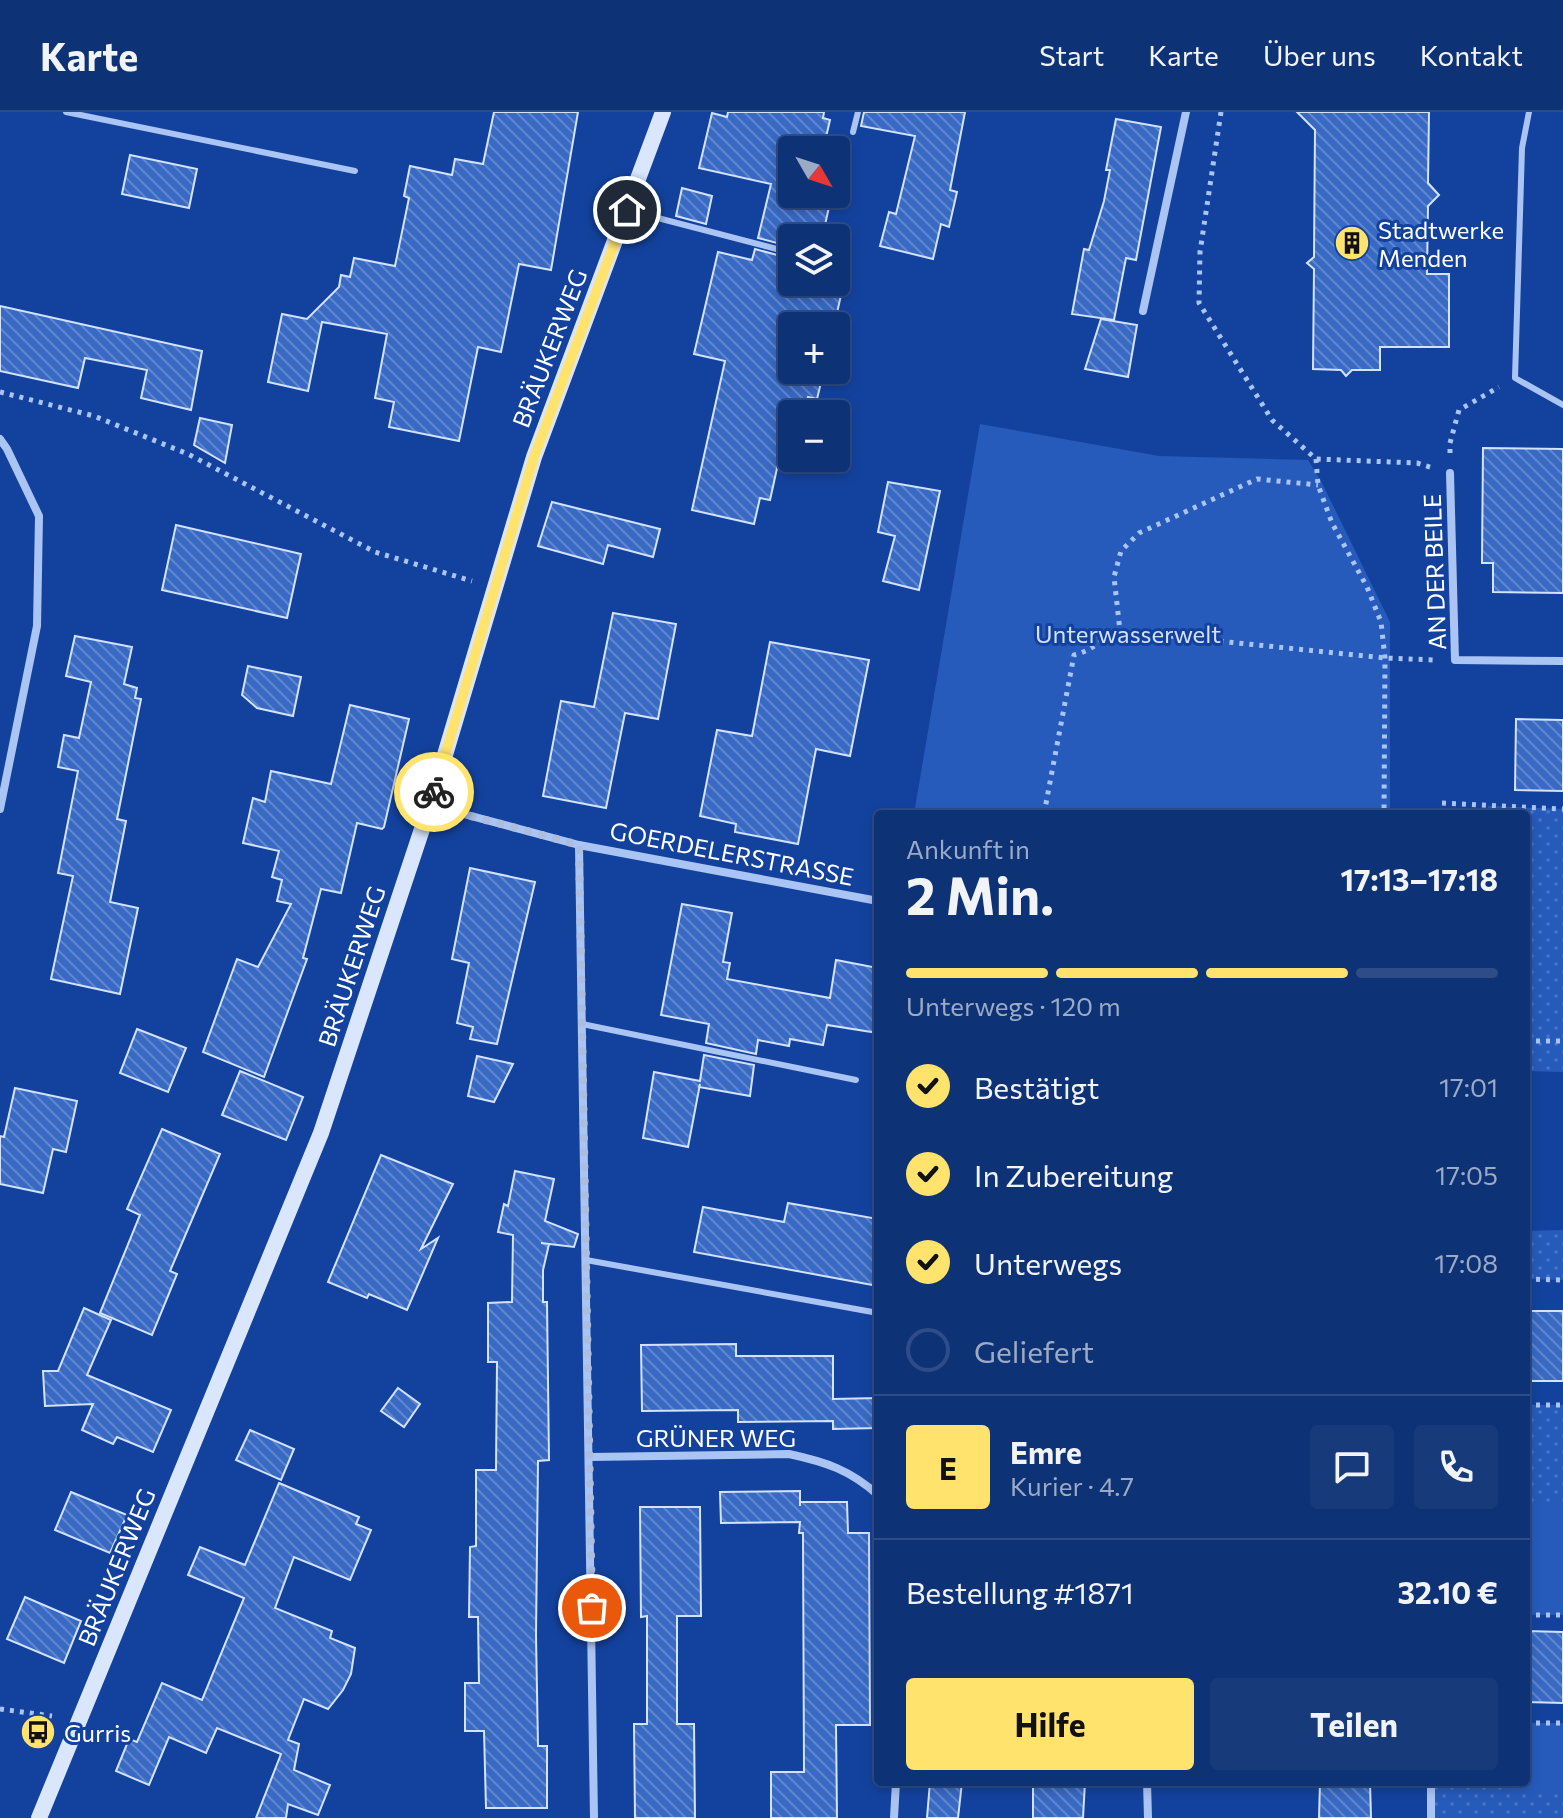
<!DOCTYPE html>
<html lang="de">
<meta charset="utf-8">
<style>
body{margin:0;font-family:Commissioner,sans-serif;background:#173a7b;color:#f1f3f6;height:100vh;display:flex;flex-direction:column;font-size:30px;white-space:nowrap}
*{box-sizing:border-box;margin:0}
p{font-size:26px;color:#9baac5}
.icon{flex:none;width:44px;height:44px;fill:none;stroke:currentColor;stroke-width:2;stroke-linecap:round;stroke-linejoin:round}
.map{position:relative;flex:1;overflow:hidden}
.drawer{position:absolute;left:874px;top:698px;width:656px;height:976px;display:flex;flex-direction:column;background:#0e3276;border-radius:8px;box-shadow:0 4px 12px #0003,0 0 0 2px #2e4d88}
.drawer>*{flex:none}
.needle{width:52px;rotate:129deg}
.buttons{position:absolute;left:778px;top:24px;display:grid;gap:16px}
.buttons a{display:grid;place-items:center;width:72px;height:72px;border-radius:8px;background:#0e3276;box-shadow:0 4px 12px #0003,0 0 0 2px #2e4d88;font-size:40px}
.pin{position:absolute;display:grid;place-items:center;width:68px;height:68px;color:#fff;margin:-34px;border:4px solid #fff;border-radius:50%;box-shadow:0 2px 8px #0007}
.courier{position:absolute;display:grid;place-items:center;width:80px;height:80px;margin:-40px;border:6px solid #ffe36d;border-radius:50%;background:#fff;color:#222;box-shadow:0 2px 10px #0007}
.headline em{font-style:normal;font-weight:700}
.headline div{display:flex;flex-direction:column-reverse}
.headline{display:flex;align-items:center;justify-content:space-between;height:136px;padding:0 32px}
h1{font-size:52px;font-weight:700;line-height:60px}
.bar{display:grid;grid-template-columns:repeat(4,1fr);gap:12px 8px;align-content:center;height:96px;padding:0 32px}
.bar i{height:10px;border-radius:6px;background:#2e4d88}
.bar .on{background:#ffe36d}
.bar p{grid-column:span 4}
.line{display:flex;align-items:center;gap:20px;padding:0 32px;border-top:2px solid #2e4d88}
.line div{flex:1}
.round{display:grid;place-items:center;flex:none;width:84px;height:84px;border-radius:8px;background:#173a7b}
ol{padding:0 32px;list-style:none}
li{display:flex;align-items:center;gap:24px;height:88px}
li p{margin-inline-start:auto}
li .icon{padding:8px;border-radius:50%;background:#ffe36d;color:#111;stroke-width:4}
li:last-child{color:#9baac5}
li i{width:44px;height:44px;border:4px solid #2e4d88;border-radius:50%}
.button{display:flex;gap:16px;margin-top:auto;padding:16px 32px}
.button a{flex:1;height:92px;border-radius:8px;background:#ffe36d;color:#111;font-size:32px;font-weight:700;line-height:92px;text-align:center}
.button a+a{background:#173a7b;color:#f1f3f6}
header{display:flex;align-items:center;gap:48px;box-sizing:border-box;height:112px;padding:0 40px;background:#0e3276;border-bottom:2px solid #2e4d88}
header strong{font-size:38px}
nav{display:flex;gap:44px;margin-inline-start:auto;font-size:28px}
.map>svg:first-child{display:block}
.grass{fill:url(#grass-dots)}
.green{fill:#265bbc}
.building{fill:url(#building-back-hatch);stroke:#d3e2fd;stroke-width:2}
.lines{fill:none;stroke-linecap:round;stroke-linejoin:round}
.path{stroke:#aac4f4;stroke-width:5;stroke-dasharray:4 6;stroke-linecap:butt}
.lane{stroke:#aac4f4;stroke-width:6}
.street{stroke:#aac4f4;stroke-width:8}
.secondary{stroke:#dae6fd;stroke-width:16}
.done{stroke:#acbddd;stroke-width:8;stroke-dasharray:0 14.4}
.route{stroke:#ffe36d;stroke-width:10}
.labels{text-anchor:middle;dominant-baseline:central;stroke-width:6;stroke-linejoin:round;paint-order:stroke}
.poi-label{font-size:24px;fill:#fff;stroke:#13429e;text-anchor:start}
.street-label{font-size:24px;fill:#fff;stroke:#13429e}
.park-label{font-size:24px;fill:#d3e2fd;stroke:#13429e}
</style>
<header>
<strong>Karte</strong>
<nav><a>Start</a><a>Karte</a><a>Über uns</a><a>Kontakt</a></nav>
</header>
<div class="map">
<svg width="1563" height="1706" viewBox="0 0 1563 1706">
<defs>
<pattern id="grass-dots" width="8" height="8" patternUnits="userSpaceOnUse" patternTransform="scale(2)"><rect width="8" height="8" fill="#265bbc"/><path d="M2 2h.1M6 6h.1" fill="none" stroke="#4774c6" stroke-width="1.8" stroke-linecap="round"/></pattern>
<pattern id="building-back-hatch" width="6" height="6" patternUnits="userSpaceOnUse" patternTransform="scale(2)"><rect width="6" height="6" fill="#3869c3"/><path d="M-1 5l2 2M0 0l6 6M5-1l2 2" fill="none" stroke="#6087cf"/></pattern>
</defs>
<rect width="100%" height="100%" fill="#13429e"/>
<g class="grass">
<polygon points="1488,694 1563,697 1563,960 1526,959 1526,702 1487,702"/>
<polygon points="1563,1118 1563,1168 1526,1167 1526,1119"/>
<rect x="1526" y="1293" width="37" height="100"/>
<polygon points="1431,1670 1498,1670 1504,1680 1563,1680 1563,1706 1431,1706"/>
</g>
<g class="green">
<polygon points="980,312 1159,344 1308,348 1322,371 1390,510 1390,702 914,702"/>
<rect x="1526" y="1393" width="37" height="110"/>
<polygon points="1526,1611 1563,1611 1563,1680 1504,1680 1498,1670 1526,1670"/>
</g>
<g class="building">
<polygon points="494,0 578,0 551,158 519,152 501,240 478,235 459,329 389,315 394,290 375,286 387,222 322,210 308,279 268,270 282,202 307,207 339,175 341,163 350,165 354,146 395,154 409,86 404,84 410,54 452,63 455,47 483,52"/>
<polygon points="728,0 824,0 823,6 830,8 823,38 792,38 792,82 832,82 822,126 792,126 792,135 758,126 771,72 699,56 712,1 727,5"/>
<polygon points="864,0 965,0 950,78 957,80 949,115 941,112 933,147 880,134 889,100 896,102 915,24 861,14"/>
<polygon points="1297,0 1429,0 1428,71 1439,83 1428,94 1427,162 1449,162 1449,235 1380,235 1380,258 1352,258 1346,264 1341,258 1313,257 1314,157 1307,151 1314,145 1315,18"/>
<polygon points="1116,7 1161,15 1136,148 1126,146 1114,208 1072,202 1084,137 1089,138 1104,89 1110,58 1106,58"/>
<polygon points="130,43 197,57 189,96 122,82"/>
<polygon points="682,76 712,84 706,112 676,104"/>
<polygon points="755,137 792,147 792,170 836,170 836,168 844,170 834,214 792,214 792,258 824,258 817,287 808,285 804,302 789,302 770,388 760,386 754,412 692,398 725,249 694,242 718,140 752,148"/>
<polygon points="0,194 202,239 191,298 141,286 147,258 85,246 78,276 0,259"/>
<polygon points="1101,207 1137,213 1128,265 1085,257"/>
<polygon points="200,306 232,313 225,351 194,333"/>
<polygon points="1483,336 1563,337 1563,481 1493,480 1493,451 1482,451"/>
<polygon points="888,370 940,379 919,478 883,469 895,424 878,420"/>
<polygon points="552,390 660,417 653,445 608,433 603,452 538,434"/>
<polygon points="176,413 301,442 287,506 162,478"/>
<polygon points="613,501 676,512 658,607 625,601 606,696 543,684 561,589 594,595"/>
<polygon points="75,524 132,535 124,572 137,576 135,586 141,587 117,707 126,709 110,790 138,796 120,882 51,867 73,764 58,761 78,659 58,655 64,623 79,626 91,570 66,564"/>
<polygon points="770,530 869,548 850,644 816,637 798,732 735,720 736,712 700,704 717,618 752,624"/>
<polygon points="248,554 301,565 293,604 257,596 242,583"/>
<polygon points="350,593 409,607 384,715 382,717 357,711 341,781 321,777 303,846 307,847 264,965 203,940 237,847 258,855 291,792 277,789 282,768 272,765 279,739 243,731 253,686 265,690 271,659 331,672"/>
<polygon points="1516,607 1563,608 1563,679 1515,678"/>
<polygon points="470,756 535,770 497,932 470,927 473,915 457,911 469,851 452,847"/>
<polygon points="682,792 732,801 723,850 730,851 727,867 830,886 836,848 878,856 878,921 827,913 823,933 790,927 789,934 758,928 756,942 706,931 709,912 661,903"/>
<polygon points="137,917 186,936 168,980 120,961"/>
<polygon points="704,943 754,953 750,984 699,975 700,972 688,1035 643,1026 654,960 700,969"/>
<polygon points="477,944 513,952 494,990 468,984"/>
<polygon points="240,959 303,985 286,1028 222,1003"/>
<polygon points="15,976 77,989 66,1040 53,1037 43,1081 0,1072 0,1024 4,1025"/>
<polygon points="162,1017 220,1042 170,1159 177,1162 152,1223 100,1201 140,1103 127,1097"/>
<polygon points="381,1043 453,1072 421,1137 438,1126 407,1198 369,1182 367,1186 328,1170"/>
<polygon points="515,1059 554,1067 545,1109 578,1122 574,1135 541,1131 549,1132 543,1158 543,1190 547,1190 549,1348 538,1349 536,1523 538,1634 547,1634 547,1696 486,1696 484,1619 465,1619 465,1571 479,1571 478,1505 469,1505 470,1435 476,1434 476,1358 496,1358 497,1250 488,1250 488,1191 512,1190 513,1123 498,1120 504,1092 508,1094"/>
<polygon points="788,1091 878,1107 878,1174 694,1140 703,1095 784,1110"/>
<polygon points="84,1196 111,1208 87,1263 171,1298 153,1340 117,1325 113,1332 82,1318 93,1292 45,1294 43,1259 58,1259"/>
<rect x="1526" y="1199" width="37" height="70"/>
<polygon points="736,1232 736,1244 833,1244 833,1287 878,1286 878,1316 833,1317 833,1309 738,1310 738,1298 642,1299 641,1233"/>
<polygon points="398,1276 420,1292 404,1315 381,1299"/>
<polygon points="250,1318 294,1337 281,1368 236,1348"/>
<polygon points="279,1371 359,1405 356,1412 371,1418 350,1468 294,1445 275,1496 332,1519 330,1526 355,1536 351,1562 343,1578 328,1597 304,1587 288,1628 299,1632 294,1658 330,1673 318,1703 288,1692 286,1706 256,1706 281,1642 217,1616 206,1641 169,1625 149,1673 116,1659 129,1627 137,1630 162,1571 202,1588 244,1486 188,1463 200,1435 245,1453"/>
<polygon points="800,1379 800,1394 800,1390 847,1390 848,1421 869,1421 870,1613 836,1613 837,1706 771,1706 771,1660 804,1660 803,1421 799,1421 800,1410 721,1411 720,1380"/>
<polygon points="71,1380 127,1403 110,1441 55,1418"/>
<polygon points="640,1395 700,1395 701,1504 677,1504 677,1612 694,1612 695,1706 635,1706 634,1612 647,1612 647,1504 641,1505"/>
<polygon points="25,1485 81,1509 64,1551 7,1527"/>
<polygon points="1526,1519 1563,1520 1563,1591 1526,1590"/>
<polygon points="930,1670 962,1670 958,1706 927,1706"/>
<polygon points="1033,1670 1085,1670 1083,1706 1033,1706"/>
<polygon points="1320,1670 1370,1670 1371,1706 1319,1706"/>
</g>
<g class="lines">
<g class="path">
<polyline points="1221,0 1200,140 1199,191 1272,308 1316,347 1417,351 1433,356"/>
<polyline points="0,280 94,304 188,342 375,440 472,469"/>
<polyline points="1450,341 1450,331 1459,298 1499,275"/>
<polyline points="1316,347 1318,373 1332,411 1367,475 1381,510 1385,546 1384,702"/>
<polyline points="1120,519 1385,546 1434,548"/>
<polyline points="1442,691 1563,697"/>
<path d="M1044,702l30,-159c18,-4 29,-17 46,-24l-6,-54 7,-26 18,-18 118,-54 61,6"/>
<polyline points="1526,929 1563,929"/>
<polyline points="1526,1167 1563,1168"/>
<polyline points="1526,1293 1563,1293"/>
<polyline points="1526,1503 1563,1503"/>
<polyline points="0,1597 52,1604"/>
<polyline points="1526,1611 1563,1611"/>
</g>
<g class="lane">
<polyline points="66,0 355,59"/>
<polyline points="1529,0 1522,36 1515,266 1563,293"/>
<polyline points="853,20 858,0"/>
<polyline points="627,98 792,141"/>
<polyline points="836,152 849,156"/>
<polyline points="582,912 856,968"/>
<polyline points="586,1148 878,1201"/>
</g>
<g class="street">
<polyline points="1143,199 1186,0"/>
<polyline points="0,327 7,337 39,404 37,514 0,697"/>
<polyline points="1450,361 1455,548 1563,549"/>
<polyline points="430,693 579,733 594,1706"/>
<polyline points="579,733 878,789"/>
<path d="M590,1345l199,-3c37,8 61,16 89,41"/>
<polyline points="1147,1670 1148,1706"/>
<polyline points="1431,1670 1431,1706"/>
<polyline points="894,1706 896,1670"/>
</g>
<polyline class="secondary" points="39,1706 321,1021 430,693 534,345 663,0"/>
</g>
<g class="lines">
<polyline class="done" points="434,680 430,693 579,733 592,1496"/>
<polyline class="route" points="434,680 534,345 627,98"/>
</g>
<defs>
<g id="building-disc" transform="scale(1.8)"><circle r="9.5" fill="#ffe36d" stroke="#13429e"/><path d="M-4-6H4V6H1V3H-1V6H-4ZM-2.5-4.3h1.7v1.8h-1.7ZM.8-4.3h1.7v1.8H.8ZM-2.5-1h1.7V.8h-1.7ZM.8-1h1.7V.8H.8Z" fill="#111"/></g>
<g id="bus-disc" transform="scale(1.8)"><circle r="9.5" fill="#ffe36d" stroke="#13429e"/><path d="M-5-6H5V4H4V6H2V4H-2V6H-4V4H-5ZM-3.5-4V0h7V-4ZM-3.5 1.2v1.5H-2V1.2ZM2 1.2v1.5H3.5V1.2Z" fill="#111"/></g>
</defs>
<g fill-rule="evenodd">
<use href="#building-disc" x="1352" y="131"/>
<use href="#bus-disc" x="38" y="1620"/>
</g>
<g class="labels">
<g class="poi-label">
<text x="1378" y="117">Stadtwerke<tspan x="1378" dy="28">Menden</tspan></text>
<text x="64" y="1620">Gurris</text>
</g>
<g class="street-label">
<text transform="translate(549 236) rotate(-69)">BRÄUKERWEG</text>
<text transform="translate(1434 460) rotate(-92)">AN DER BEILE</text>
<text transform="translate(732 741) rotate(11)">GOERDELERSTRASSE</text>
<text transform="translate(351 854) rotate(-72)">BRÄUKERWEG</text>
<text x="716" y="1325">GRÜNER WEG</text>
<text transform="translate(116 1455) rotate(-68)">BRÄUKERWEG</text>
</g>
<g class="park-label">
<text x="1128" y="521">Unterwasserwelt</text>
</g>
</g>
</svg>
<div class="buttons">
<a><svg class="needle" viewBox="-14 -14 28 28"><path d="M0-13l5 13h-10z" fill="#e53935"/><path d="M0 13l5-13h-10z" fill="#9baac5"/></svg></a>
<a><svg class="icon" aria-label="layers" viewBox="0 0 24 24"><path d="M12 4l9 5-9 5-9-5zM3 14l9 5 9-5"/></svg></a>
<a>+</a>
<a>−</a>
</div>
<div class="pin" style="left:592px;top:1496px;background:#ea580c"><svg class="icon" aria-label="bag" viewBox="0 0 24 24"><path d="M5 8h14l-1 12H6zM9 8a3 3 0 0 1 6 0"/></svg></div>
<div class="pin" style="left:627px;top:98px;background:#1f2937"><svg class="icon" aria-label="home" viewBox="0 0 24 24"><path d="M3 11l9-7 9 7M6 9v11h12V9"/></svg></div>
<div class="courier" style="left:434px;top:680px"><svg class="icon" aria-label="bike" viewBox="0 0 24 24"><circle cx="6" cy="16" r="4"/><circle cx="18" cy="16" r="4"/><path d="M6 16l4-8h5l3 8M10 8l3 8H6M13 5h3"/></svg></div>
<section class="drawer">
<div class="headline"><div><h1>2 Min.</h1><p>Ankunft in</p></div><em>17:13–17:18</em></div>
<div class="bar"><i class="on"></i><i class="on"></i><i class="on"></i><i></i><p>Unterwegs · 120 m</p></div>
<ol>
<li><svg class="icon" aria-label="check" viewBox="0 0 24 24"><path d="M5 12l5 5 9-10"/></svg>Bestätigt<p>17:01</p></li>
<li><svg class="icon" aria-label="check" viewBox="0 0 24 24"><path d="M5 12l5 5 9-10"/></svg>In Zubereitung<p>17:05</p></li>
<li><svg class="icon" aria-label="check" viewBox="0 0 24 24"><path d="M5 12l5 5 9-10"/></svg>Unterwegs<p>17:08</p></li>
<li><i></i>Geliefert</li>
</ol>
<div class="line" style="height:144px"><b class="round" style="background:#ffe36d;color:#111">E</b><div><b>Emre</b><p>Kurier · 4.7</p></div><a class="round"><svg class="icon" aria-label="chat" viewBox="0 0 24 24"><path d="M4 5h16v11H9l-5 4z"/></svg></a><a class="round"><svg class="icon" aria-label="phone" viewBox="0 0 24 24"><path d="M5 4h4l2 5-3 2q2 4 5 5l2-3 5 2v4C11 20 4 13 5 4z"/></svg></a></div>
<div class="line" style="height:104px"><div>Bestellung #1871</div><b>32.10 €</b></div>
<div class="button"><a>Hilfe</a><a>Teilen</a></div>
</section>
</div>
